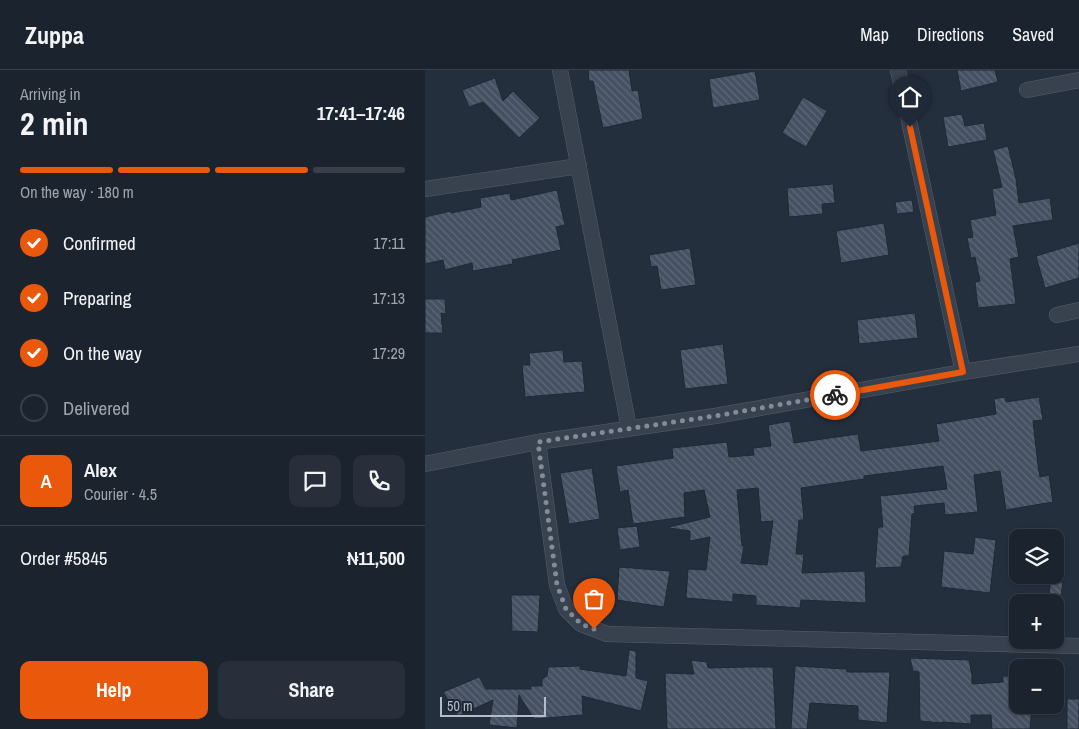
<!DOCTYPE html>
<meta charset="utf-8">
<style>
body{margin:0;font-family:"Archivo Narrow",sans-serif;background:#282f3a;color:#f1f3f6;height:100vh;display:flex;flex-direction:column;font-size:19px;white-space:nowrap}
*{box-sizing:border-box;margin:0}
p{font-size:16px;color:#a0a4aa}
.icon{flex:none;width:28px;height:28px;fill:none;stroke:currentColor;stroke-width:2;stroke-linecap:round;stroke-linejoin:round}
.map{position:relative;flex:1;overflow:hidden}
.drawer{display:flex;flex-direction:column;background:#1b232e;width:425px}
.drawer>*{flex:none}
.fabs{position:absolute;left:584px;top:459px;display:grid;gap:10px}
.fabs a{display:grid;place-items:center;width:55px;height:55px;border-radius:10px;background:#1b232e;box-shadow:0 1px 4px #0004,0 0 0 1px #39404a;font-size:25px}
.scale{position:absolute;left:15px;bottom:12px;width:106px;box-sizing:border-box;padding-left:5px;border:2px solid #b4bcc9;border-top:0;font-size:14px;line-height:18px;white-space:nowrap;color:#b4bcc9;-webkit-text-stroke:4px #1d2633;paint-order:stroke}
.pin{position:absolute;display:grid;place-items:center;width:42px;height:42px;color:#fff;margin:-51px -21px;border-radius:50% 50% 50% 0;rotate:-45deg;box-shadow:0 0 5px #0007}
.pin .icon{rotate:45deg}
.courier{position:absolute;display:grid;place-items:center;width:50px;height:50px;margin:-25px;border:4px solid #ea580c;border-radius:50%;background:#fff;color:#222;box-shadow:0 1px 6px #0007}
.overview em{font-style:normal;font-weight:800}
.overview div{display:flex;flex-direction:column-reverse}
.overview{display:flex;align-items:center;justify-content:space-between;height:85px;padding:0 20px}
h1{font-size:32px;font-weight:800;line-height:38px}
.bar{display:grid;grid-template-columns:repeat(4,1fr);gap:8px 5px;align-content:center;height:60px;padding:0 20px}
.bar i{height:6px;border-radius:4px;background:#39404a}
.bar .current{background:#ea580c}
.bar p{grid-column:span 4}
.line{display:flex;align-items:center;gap:12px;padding:0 20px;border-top:1px solid #39404a}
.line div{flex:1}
.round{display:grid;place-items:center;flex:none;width:52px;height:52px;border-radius:10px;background:#282f3a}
ol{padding:0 20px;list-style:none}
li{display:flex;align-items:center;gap:15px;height:55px}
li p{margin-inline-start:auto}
li .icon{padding:5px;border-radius:50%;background:#ea580c;color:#fff;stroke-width:4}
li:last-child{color:#a0a4aa}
li i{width:28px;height:28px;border:2px solid #39404a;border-radius:50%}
.primary-button{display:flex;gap:10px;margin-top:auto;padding:10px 20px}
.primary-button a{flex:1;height:58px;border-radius:10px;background:#ea580c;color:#fff;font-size:20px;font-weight:800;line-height:58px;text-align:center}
.primary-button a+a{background:#282f3a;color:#f1f3f6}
header{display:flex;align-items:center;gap:30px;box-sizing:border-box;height:70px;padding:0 25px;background:#1b232e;border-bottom:1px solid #39404a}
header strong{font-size:24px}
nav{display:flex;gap:28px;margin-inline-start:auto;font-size:18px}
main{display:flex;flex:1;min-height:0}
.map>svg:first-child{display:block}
.building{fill:url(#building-back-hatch);stroke:#1f2835;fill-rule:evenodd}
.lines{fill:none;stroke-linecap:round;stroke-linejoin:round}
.minor-casing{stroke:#565f6c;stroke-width:16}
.minor{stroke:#38414e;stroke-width:15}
.done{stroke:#828b98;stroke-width:5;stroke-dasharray:0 9}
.route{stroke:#ea580c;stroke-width:6}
</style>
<header>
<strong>Zuppa</strong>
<nav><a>Map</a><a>Directions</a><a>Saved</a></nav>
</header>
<main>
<section class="drawer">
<div class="overview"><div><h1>2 min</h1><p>Arriving in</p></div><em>17:41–17:46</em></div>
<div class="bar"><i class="current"></i><i class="current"></i><i class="current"></i><i></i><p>On the way · 180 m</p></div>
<ol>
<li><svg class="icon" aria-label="check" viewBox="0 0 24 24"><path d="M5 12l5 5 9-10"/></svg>Confirmed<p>17:11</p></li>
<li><svg class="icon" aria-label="check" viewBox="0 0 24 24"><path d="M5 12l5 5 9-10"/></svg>Preparing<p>17:13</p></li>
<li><svg class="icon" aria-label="check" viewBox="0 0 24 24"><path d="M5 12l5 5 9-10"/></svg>On the way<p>17:29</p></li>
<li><i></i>Delivered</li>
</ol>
<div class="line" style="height:90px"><b class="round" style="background:#ea580c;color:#fff">A</b><div><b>Alex</b><p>Courier · 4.5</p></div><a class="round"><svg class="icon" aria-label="chat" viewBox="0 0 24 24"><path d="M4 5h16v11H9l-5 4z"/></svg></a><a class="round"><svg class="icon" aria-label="phone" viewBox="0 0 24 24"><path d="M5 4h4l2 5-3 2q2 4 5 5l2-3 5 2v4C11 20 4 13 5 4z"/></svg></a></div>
<div class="line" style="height:65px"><div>Order #5845</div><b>₦11,500</b></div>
<div class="primary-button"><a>Help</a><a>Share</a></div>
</section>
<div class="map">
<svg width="654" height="659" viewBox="0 0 654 659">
<defs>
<pattern id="building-back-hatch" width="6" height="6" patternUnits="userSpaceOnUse" patternTransform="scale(1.25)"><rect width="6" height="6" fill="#455162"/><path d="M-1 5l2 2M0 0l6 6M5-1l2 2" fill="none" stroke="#5d6877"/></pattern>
</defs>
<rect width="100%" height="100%" fill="#242f3e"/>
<g class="building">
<polygon points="163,0 204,0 207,21 213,20 218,49 178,58 168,11 164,11"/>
<polygon points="532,0 570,0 573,12 536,21"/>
<polygon points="330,1 335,30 288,38 284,9"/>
<polygon points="70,8 78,31 88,21 115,48 94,68 58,32 44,37 37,20"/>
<polygon points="378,27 402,41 381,77 357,63"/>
<polygon points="537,44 540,56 559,53 562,70 523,77 518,47"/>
<polygon points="583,76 591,109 594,133 625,128 628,150 588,156 594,187 585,189 591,234 553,238 550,212 555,211 550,187 546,188 542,168 548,167 545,150 571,145 567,119 577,117 568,80"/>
<polygon points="408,114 410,133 397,134 398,144 364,147 362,118"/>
<polygon points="132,120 140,155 131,157 136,180 87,190 88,194 48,201 47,193 20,200 18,190 0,194 0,147 26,141 26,143 56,137 55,128 85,123 86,130"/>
<polygon points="487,130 489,142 472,144 470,132"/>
<polygon points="459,153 464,185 416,193 411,161"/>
<polygon points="654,173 654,208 620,218 611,186"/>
<polygon points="265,178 271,215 236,220 232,196 226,197 224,185"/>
<polygon points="0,229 20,229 21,244 16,243 18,263 0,263"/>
<polygon points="490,243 493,268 434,274 432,250"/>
<polygon points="298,274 303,314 260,319 255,280"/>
<polygon points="138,280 139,292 157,291 160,322 100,327 97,295 105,295 104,283"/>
<path d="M580,327l1,5 33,-5 4,23 -10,1 5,44 2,12 9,-2 4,27 -47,8 -6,-39 -26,4 4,37 -33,3 -1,-12 -30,3 1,7 -3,1 -3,42h-6l-2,11 -26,1 3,-41h5l-3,-31 67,-7 -4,-23 -79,10v3l-63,9 3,32h-5l-3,34h8l-2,19 63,-2 1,32 -65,-3 -1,8 -44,-3v-9l-23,-2v8l-47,-4 2,-29 18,1 4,-33 -20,4v-10l-21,-3v-1l41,-10 -6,-27 -20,3 1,24 -52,7 -5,-34 -8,2 -4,-26 57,-8 -1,-10 55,-6 2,15 25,-2 -1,-7 18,-2 -3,-21 22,-4 4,22 64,-9 3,17 78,-10 -3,-17 60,-10 -2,-15zM333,418l3,34 12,-1 -6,44 -26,-2 3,-17h-2l-5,-56z"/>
<polygon points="167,398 175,449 144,454 135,403"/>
<polygon points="212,456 215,477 195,480 192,458"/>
<polygon points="550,467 571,470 565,523 516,517 519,481 548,484"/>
<polygon points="194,497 245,501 239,537 192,530"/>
<polygon points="625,512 638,512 635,532 624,532"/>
<polygon points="86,525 115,525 113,562 87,561"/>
<polygon points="204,580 211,581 211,608 223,611 216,641 157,626 158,645 109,649 94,625 92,658 64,655 68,630 33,646 18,622 54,607 61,619 106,619 106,616 117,616 117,609 122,606 123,597 155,596 155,599 201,606"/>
<polygon points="485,588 544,590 547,605 547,614 578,612 578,606 592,606 592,635 607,635 605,659 567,659 566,645 546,645 546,654 517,652 517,653 495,651 494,602 488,601"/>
<polygon points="266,590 282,592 283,598 323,597 348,597 351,659 242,659 240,603 269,604"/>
<polygon points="370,596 421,599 422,602 465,602 462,653 433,650 433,636 385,633 382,659 366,659"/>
<rect x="642" y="629" width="12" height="30"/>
</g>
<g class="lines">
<g class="minor-casing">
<g id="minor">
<polyline points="135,0 204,358"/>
<polyline points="473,0 538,302"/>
<polyline points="602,20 654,10"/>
<polyline points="0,119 154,96"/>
<polyline points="632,245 654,240"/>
<polyline points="113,372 132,515 141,539 156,554 182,564 654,576"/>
<polyline points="0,394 113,372 290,346 538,302 654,284"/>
</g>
</g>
<use href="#minor" class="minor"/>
</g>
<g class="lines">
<polyline class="done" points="169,559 156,554 141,539 132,515 113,372 290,346 410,325"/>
<polyline class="route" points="410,325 538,302 485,57"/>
</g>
</svg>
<div class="fabs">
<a><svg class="icon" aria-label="layers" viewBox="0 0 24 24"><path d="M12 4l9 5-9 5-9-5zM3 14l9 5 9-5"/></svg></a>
<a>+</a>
<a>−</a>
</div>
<div class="scale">50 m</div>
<div class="pin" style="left:169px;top:559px;background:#ea580c"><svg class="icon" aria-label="bag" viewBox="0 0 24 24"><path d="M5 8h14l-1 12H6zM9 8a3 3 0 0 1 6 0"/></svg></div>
<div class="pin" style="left:485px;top:57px;background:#1f2937"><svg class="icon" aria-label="home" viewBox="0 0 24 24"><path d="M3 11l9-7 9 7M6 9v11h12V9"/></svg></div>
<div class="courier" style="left:410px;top:325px"><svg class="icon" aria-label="bike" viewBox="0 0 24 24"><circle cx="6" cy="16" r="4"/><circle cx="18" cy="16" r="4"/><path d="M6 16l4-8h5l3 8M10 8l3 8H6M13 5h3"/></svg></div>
</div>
</main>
